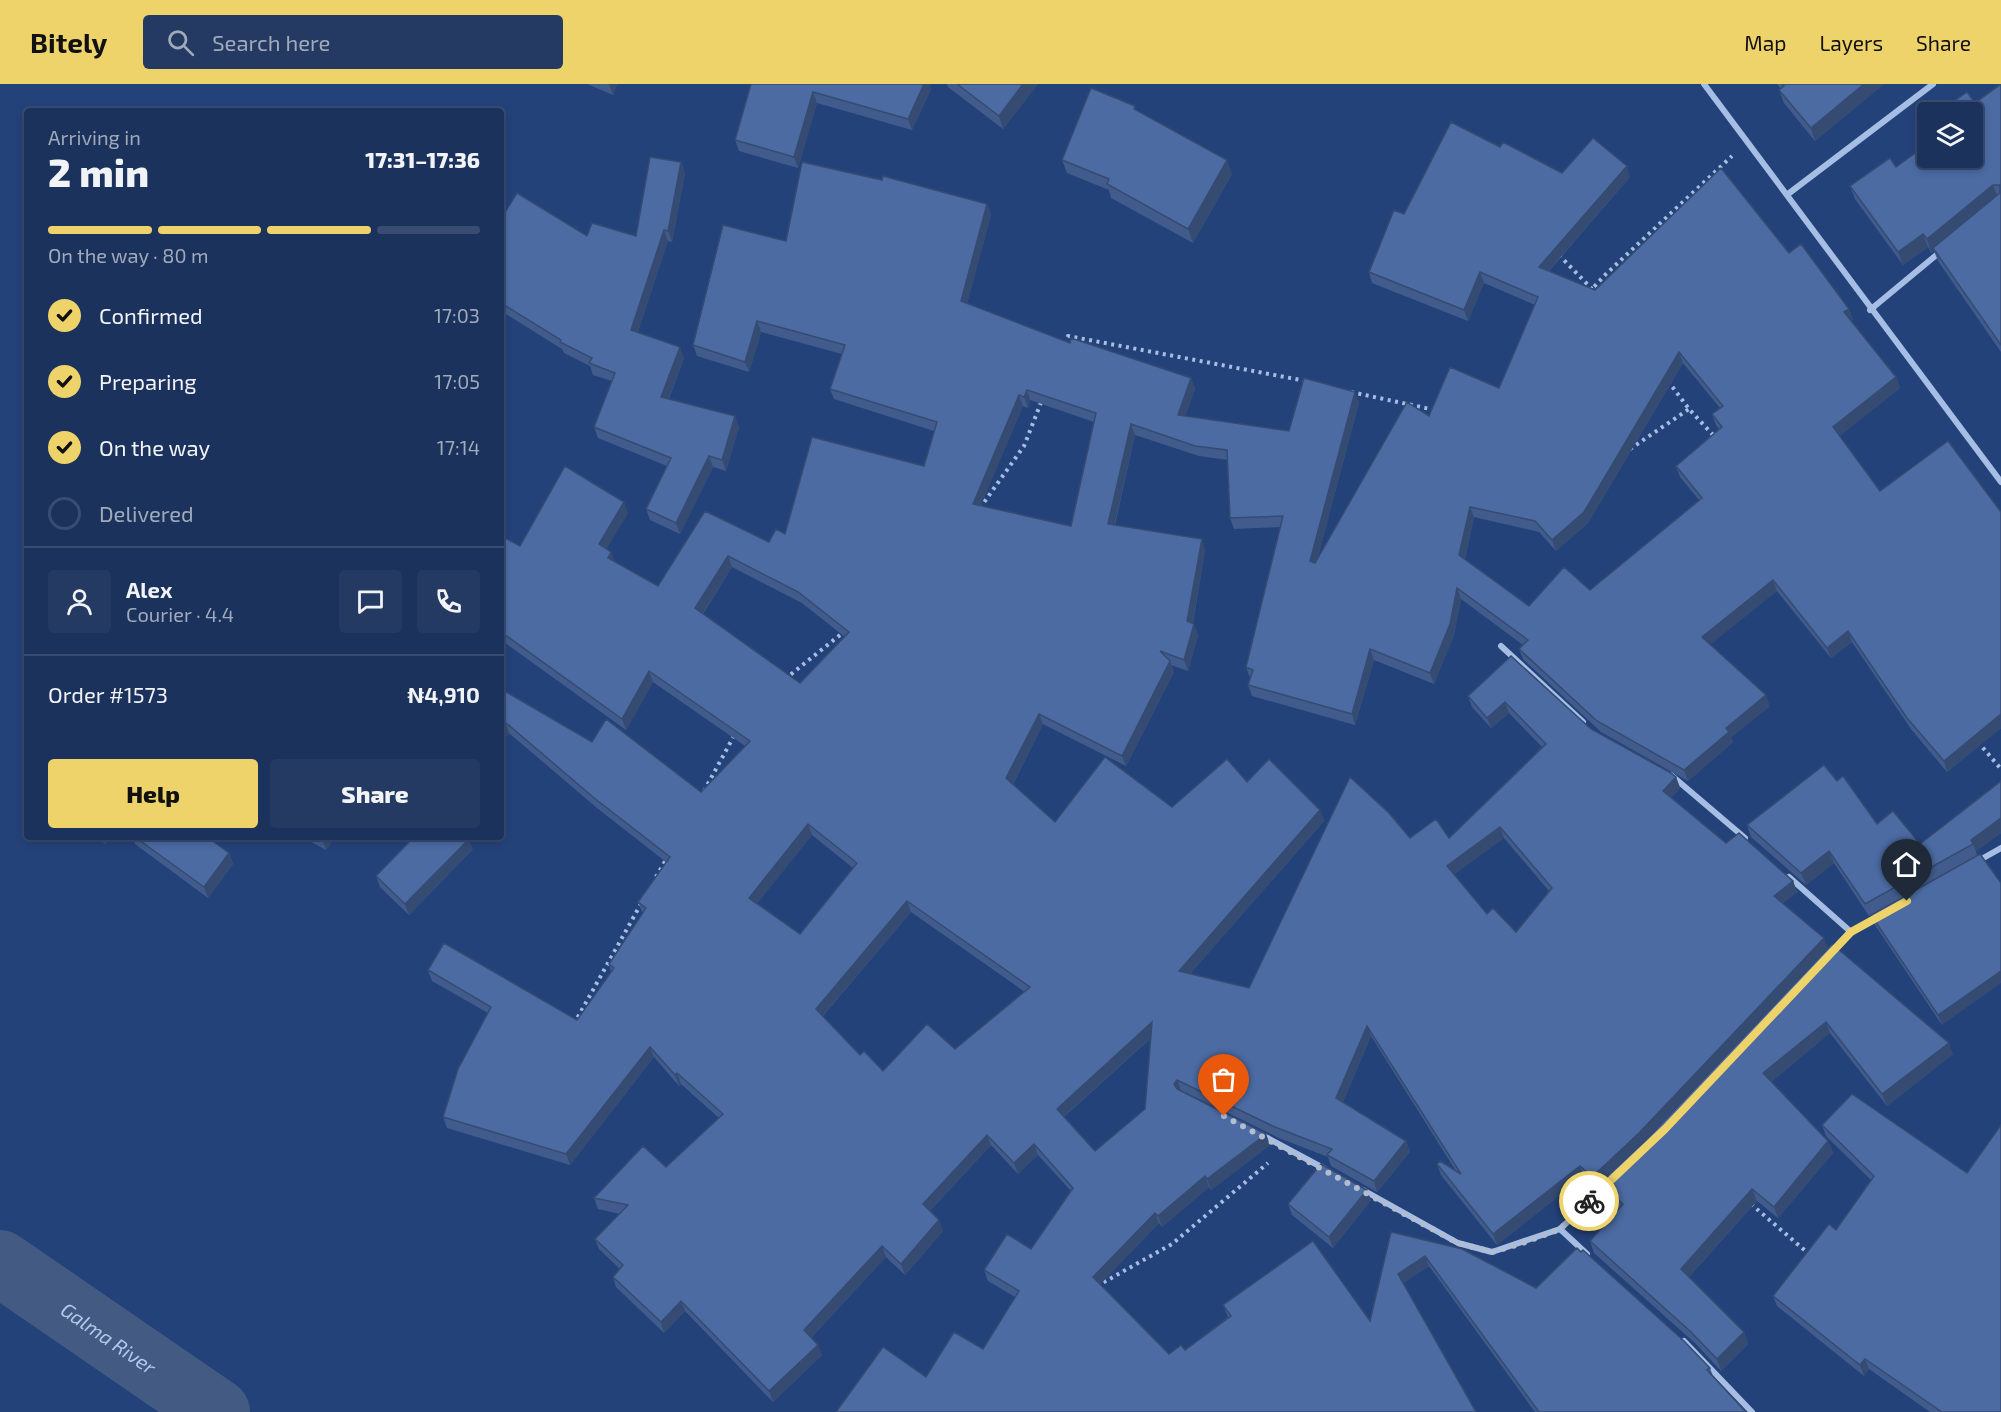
<!DOCTYPE html>
<meta charset="utf-8">
<style>
body{margin:0;font-family:"Exo 2",sans-serif;background:#243a62;color:#f1f3f6;height:100vh;display:flex;flex-direction:column;font-size:22px;white-space:nowrap}
*{box-sizing:border-box;margin:0}
p{font-size:20px;color:#a0aabb}
.icon{flex:none;width:33px;height:33px;fill:none;stroke:currentColor;stroke-width:2;stroke-linecap:round;stroke-linejoin:round}
.map{position:relative;flex:1;overflow:hidden}
.drawer{position:absolute;left:24px;top:24px;width:480px;height:732px;display:flex;flex-direction:column;background:#1b325c;border-radius:6px;box-shadow:0 3px 9px #0003,0 0 0 2px #394d72}
.drawer>*{flex:none}
.buttons{position:absolute;left:1917px;top:18px;display:grid;gap:12px}
.buttons a{display:grid;place-items:center;width:66px;height:66px;border-radius:6px;background:#1b325c;box-shadow:0 3px 9px #0003,0 0 0 2px #394d72;font-size:30px}
.pin{position:absolute;display:grid;place-items:center;width:51px;height:51px;color:#fff;margin:-62px -26px;border-radius:50% 50% 50% 0;rotate:-45deg;box-shadow:0 0 6px #0007}
.pin .icon{rotate:45deg}
.courier{position:absolute;display:grid;place-items:center;width:60px;height:60px;margin:-30px;border:4px solid #eed36a;border-radius:50%;background:#fff;color:#222;box-shadow:0 2px 8px #0007}
.head em{font-style:normal;font-weight:800}
.head div{display:flex;flex-direction:column-reverse}
.head{display:flex;align-items:center;justify-content:space-between;height:102px;padding:0 24px}
h1{font-size:39px;font-weight:800;line-height:45px}
.bar{display:grid;grid-template-columns:repeat(4,1fr);gap:9px 6px;align-content:center;height:72px;padding:0 24px}
.bar i{height:8px;border-radius:4px;background:#394d72}
.bar .on{background:#eed36a}
.bar p{grid-column:span 4}
.line{display:flex;align-items:center;gap:15px;padding:0 24px;border-top:2px solid #394d72}
.line div{flex:1}
.round{display:grid;place-items:center;flex:none;width:63px;height:63px;border-radius:6px;background:#243a62}
ol{padding:0 24px;list-style:none}
li{display:flex;align-items:center;gap:18px;height:66px}
li p{margin-inline-start:auto}
li .icon{padding:6px;border-radius:50%;background:#eed36a;color:#111;stroke-width:4}
li:last-child{color:#a0aabb}
li i{width:33px;height:33px;border:3px solid #394d72;border-radius:50%}
.primary-button{display:flex;gap:12px;margin-top:auto;padding:12px 24px}
.primary-button a{flex:1;height:69px;border-radius:6px;background:#eed36a;color:#111;font-size:24px;font-weight:800;line-height:69px;text-align:center}
.primary-button a+a{background:#243a62;color:#f1f3f6}
header{display:flex;align-items:center;gap:36px;box-sizing:border-box;height:84px;padding:0 30px;background:#eed36a;color:#111}
header strong{font-size:28px}
nav{display:flex;gap:33px;margin-inline-start:auto;font-size:21px}
.search{width:420px;height:54px;background:#243a62;display:flex;align-items:center;gap:15px;box-sizing:border-box;padding:0 21px;border-radius:6px;color:#a0aabb;font-size:22px}
.map>svg:first-child{display:block}
.lines{fill:none;stroke-linecap:round;stroke-linejoin:round}
.river{stroke:#435a83;stroke-width:66}
.path{stroke:#a6bde4;stroke-width:4;stroke-dasharray:3 4.5;stroke-linecap:butt}
.street{stroke:#a6bde4;stroke-width:6}
.wall{fill:#415c8c;fill-rule:evenodd}
.shaded-wall{fill:#354b72}
.building{fill:#4c6ba3;stroke:#354b72;stroke-width:1.5;fill-rule:evenodd}
.done{stroke:#b2bdd0;stroke-width:6;stroke-dasharray:0 10.8}
.route{stroke:#eed36a;stroke-width:8}
.labels{text-anchor:middle;dominant-baseline:central;stroke-width:5;stroke-linejoin:round;paint-order:stroke}
.water-label{font-size:20px;font-style:italic;fill:#b1c7ec;stroke:#24427a}
</style>
<header>
<strong>Bitely</strong>
<div class="search"><svg class="icon" aria-label="search" viewBox="0 0 24 24"><circle cx="10" cy="10" r="6"/><path d="M15 15l6 6"/></svg>Search here</div>
<nav><a>Map</a><a>Layers</a><a>Share</a></nav>
</header>
<div class="map">
<svg width="2001" height="1328" viewBox="0 0 2001 1328">
<rect width="100%" height="100%" fill="#24427a"/>
<g class="lines">
<path class="river" id="s1" d="M0,1179l217,149"/>
<g class="path">
<polyline points="1559,171 1592,205"/>
<polyline points="1595,208 1592,205 1606,190 1732,72"/>
<polyline points="1065,260 1068,252 1306,297"/>
<polyline points="1668,297 1689,325 1715,353"/>
<polyline points="1351,308 1435,326"/>
<polyline points="1630,365 1689,325"/>
<polyline points="980,424 1024,362 1042,316"/>
<polyline points="785,595 845,547"/>
<polyline points="1978,658 2001,685"/>
<polyline points="704,707 735,650"/>
<polyline points="656,793 667,774"/>
<polyline points="574,940 642,818"/>
<polyline points="1751,1120 1809,1170"/>
<polyline points="1097,1202 1172,1160 1268,1079"/>
</g>
<g class="street">
<polyline points="1704,0 2001,398"/>
<polyline points="1788,110 1933,0"/>
<polyline points="1870,226 1940,168"/>
<polyline points="1501,562 1583,638"/>
<polyline points="1671,691 1745,754"/>
<polyline points="1978,777 2001,764"/>
<polyline points="1789,793 1851,848"/>
<polyline points="1832,869 1851,848 1880,832"/>
<polyline points="1260,1050 1325,1085"/>
<polyline points="1363,1106 1458,1159 1492,1168 1560,1145 1608,1100"/>
<polyline points="1560,1145 1587,1170"/>
<polyline points="1684,1257 1752,1328"/>
</g>
</g>
<g class="wall">
<polygon points="587,0 617,0 613,11"/>
<polygon points="751,0 931,5 912,46 817,19 798,84 739,67 735,56"/>
<polygon points="947,0 1038,0 1003,45 948,3"/>
<polygon points="1777,0 1884,0 1815,57 1784,19 1779,6 1781,5"/>
<polygon points="2001,0 2001,268 1938,177 1934,167 1931,169 1928,163 1903,181 1855,115 1850,102 1896,83 1972,28 1944,28 1943,25 1975,19"/>
<polygon points="1137,27 1232,90 1193,159 1111,114 1109,106 1067,89 1062,76"/>
<path d="M1500,63l62,26 68,4 -81,94 46,19 194,-37 60,56 4,11 -2,1 45,56 4,11 -61,48 41,55 121,21v216l-54,44 -36,-43 -59,-87 -21,16 -54,-67 -67,53 60,62 -39,31 2,5 -45,39 -87,-49 -78,-73 -4,-10 4,-4 -62,-46 -7,36 -20,49 -60,-24 -19,65 -103,-29 -4,-11 2,-7 -4,-11 34,-140 -46,2 -4,-11 -2,-58 -29,-4 -64,-21 -20,90 90,25 -12,73 5,12 -10,36 -17,-6 3,7 -48,94 -83,-42 -30,60 42,38 117,-15 75,-25 73,28 4,11 -134,153 59,14 161,-150h39l93,-91 -33,-34 -18,15 -19,-21 -4,-11 43,-40 80,73 85,48 4,11 -9,10 55,45 67,38 4,11 -14,11 45,45 125,106 -66,52 -57,-73 -59,49 57,59 5,12 -55,65 -21,-17 -68,76 55,55 4,12 -27,27 -25,-27 -102,-91 -4,-12 29,-33 -15,-13 -4,-11 -4,4 -12,-12 -87,69 -56,-70 -4,-11 19,7 -85,-135 -28,66 63,39 4,11 -33,40 -46,-26 -3,-9 -49,-19 -98,-48 85,44 4,11 -59,45 -2,-3 -47,40 -3,-4 -59,61 69,70 16,-4 43,-33 -5,-12 147,16 21,-89 145,56 174,80 3,8 33,36h-211l-106,-146 -26,17 73,129 -550,-35 57,-28 32,-52 -27,-16 -4,-11 47,-21 40,-58 -33,-36 -20,19 -27,-29 -61,66 13,20 -38,44 -19,-18 -75,81 11,17 -49,47 -88,-91 -21,22 -48,-46 -3,-10 7,-8 -21,-20 -4,-10 25,-25 -22,-5 -4,-11 72,-31 53,-49 -38,-34 -2,2 -25,-29 -84,108 -123,-37 -4,-11 45,-104 -56,-32 -4,-11 149,50 34,-48 -2,-8 34,-50 -5,-12 28,-40 -69,-54 -88,-75 -6,9 -2,-2v-51l91,53 109,50 44,-46 -92,-64 -27,48 -125,-90v-104l19,10 108,-33 -22,36 9,13 43,24 47,-75 64,31 155,-76 10,-35 -100,-32 -4,-10 12,-35 -81,-22 -12,40 -52,-16 -4,-11 93,-104 201,-37 4,11 -24,88 103,40 121,35 4,11 -10,27 104,15 70,-29 -41,155 111,-141 70,-28 36,-83 -51,-22 -16,38 -96,-38 -3,-11 35,-58zM1683,279l37,45 -8,6 4,11 3,4 -43,37 4,11 19,23 -109,90 -61,16 -64,-47 9,-42 65,15 17,19 32,-28zM1030,316l64,22 -23,104 -91,-20 43,-100 5,2zM732,483l70,36 43,34 -45,46 -97,-69zM812,751l41,33 -53,66 -43,-31zM1504,754l45,53 -33,41 -29,-18 -33,-40zM911,828l114,80 -70,57 -72,22 -23,-16 -37,-39zM1151,954l-6,71 -50,42 -31,-34z"/>
<polygon points="681,78 685,89 672,158 668,157 638,248 684,274 669,315 739,343 726,387 713,383 680,450 650,436 646,425 667,382 598,354 594,343 612,297 593,291 590,282 564,269 562,265 501,227 501,135 587,152 636,152"/>
<polygon points="1837,697 1877,740 1920,760 2001,697 2001,749 1976,767 1977,771 1942,941 1875,841 1871,831 1869,832 1834,779 1806,801 1751,753 1747,741"/>
<polygon points="97,753 111,753 105,760"/>
<polygon points="132,753 207,753 229,769 233,780 208,814 135,760"/>
<polygon points="302,753 336,753 326,766"/>
<polygon points="473,765 409,831 380,803 376,792"/>
<polygon points="1822,1041 1967,1089 2001,1328 1930,1328 1869,1285 1864,1292 1777,1222 1773,1212 1836,1146 1871,1096 1826,1052"/>
<polygon points="1371,1116 1333,1164 1292,1131 1288,1120"/>
</g>
<g class="shaded-wall">
<polygon points="609,0 617,0 613,11"/>
<polygon points="924,0 930,0 931,5 912,46 908,35"/>
<polygon points="1023,0 1038,0 1003,45 999,32"/>
<polygon points="1864,0 1884,0 1815,57 1811,44"/>
<polygon points="813,8 817,19 798,84 794,73"/>
<polygon points="1227,76 1232,90 1193,159 1188,145"/>
<polygon points="681,78 685,89 672,158 668,147"/>
<polygon points="1627,82 1630,93 1543,193 1539,183"/>
<polygon points="1993,101 1998,114 1933,164 1934,167 1931,169 1927,155"/>
<polygon points="987,120 991,131 965,228 961,217"/>
<polygon points="664,146 668,157 635,257 631,246"/>
<polygon points="1923,150 1928,163 1903,181 1898,168"/>
<polygon points="1480,188 1484,199 1468,237 1464,226"/>
<polygon points="1849,225 1853,236 1848,239 1844,228"/>
<polygon points="757,237 761,248 749,288 745,278"/>
<polygon points="680,263 684,274 665,324 661,313"/>
<polygon points="1679,268 1683,279 1588,439 1556,467 1552,456"/>
<polygon points="1896,293 1900,304 1837,354 1833,343"/>
<polygon points="1191,294 1195,305 1182,342 1178,331"/>
<polygon points="1027,306 1030,316 1028,324 1024,313"/>
<polygon points="1355,308 1359,318 1314,488 1310,477"/>
<polygon points="1019,311 1023,322 977,431 973,420"/>
<polygon points="735,332 739,343 726,387 722,376"/>
<polygon points="1131,340 1135,351 1112,451 1108,440"/>
<polygon points="709,372 713,383 680,450 676,439"/>
<polygon points="624,418 628,429 603,471 599,460"/>
<polygon points="1470,423 1474,433 1463,482 1459,471"/>
<polygon points="1202,455 1205,466 1191,548 1187,537"/>
<polygon points="611,468 615,478 608,474"/>
<polygon points="728,472 732,483 699,535 695,524"/>
<polygon points="1773,496 1777,507 1706,564 1702,553"/>
<polygon points="1457,504 1461,515 1454,551 1434,600 1430,589"/>
<polygon points="1194,540 1198,551 1188,587 1184,576"/>
<polygon points="1848,547 1852,558 1831,574 1827,564"/>
<polygon points="1370,565 1374,576 1355,641 1352,630"/>
<polygon points="1170,577 1174,588 1126,682 1122,672"/>
<polygon points="649,587 653,598 626,646 622,635"/>
<polygon points="1766,611 1770,622 1731,653 1733,658 1688,697 1684,686 1726,644"/>
<polygon points="1505,618 1509,629 1491,644 1487,634"/>
<polygon points="1039,630 1043,640 1010,705 1006,694"/>
<polygon points="2001,630 2001,644 1947,688 1944,677"/>
<polygon points="505,638 509,649 503,658 501,651 501,644"/>
<polygon points="1676,693 1680,704 1667,718 1663,707"/>
<polygon points="1320,726 1324,737 1183,898 1179,887"/>
<polygon points="2001,734 2001,749 1976,767 1971,756"/>
<polygon points="808,740 812,751 753,825 749,814"/>
<polygon points="1500,743 1504,754 1451,793 1447,782"/>
<polygon points="102,753 111,753 105,760"/>
<polygon points="323,753 336,753 326,766 322,755"/>
<polygon points="469,755 473,765 409,831 405,820"/>
<polygon points="1829,767 1834,779 1806,801 1801,789"/>
<polygon points="229,769 233,780 208,814 204,803"/>
<polygon points="1793,797 1797,808 1778,823 1774,812"/>
<polygon points="907,817 911,828 820,935 816,925"/>
<polygon points="1824,854 1828,865 1643,1059 1596,1104 1592,1093"/>
<polygon points="2001,887 2001,899 1942,941 1938,931"/>
<polygon points="1152,938 1156,949 1061,1035 1057,1025"/>
<polygon points="1826,938 1830,949 1767,1001 1763,989"/>
<polygon points="1367,942 1371,952 1340,1025 1336,1014"/>
<polygon points="1949,959 1953,970 1887,1022 1882,1010"/>
<polygon points="650,963 654,973 570,1081 566,1070"/>
<polygon points="677,989 681,1000 679,1002 675,991"/>
<polygon points="1177,996 1181,1006 1178,1011 1174,1000"/>
<polygon points="1266,1050 1270,1061 1211,1106 1207,1095"/>
<polygon points="987,1051 991,1061 926,1131 923,1120"/>
<polygon points="1406,1057 1410,1068 1377,1108 1374,1097"/>
<polygon points="1828,1057 1833,1069 1778,1134 1774,1123"/>
<polygon points="1034,1060 1038,1071 1018,1090 1014,1079"/>
<polygon points="1580,1082 1584,1092 1497,1161 1493,1150"/>
<polygon points="1205,1092 1209,1103 1162,1143 1158,1132"/>
<polygon points="1752,1105 1757,1117 1685,1197 1681,1185"/>
<polygon points="1367,1106 1371,1116 1333,1164 1329,1153"/>
<polygon points="1155,1129 1159,1139 1097,1204 1093,1193"/>
<polygon points="939,1136 943,1147 905,1191 901,1180"/>
<polygon points="882,1162 886,1173 808,1257 804,1246"/>
<polygon points="1425,1172 1429,1182 1402,1200 1398,1190"/>
<polygon points="681,1217 685,1227 664,1249 661,1238"/>
<polygon points="1744,1248 1748,1260 1721,1287 1717,1275"/>
<polygon points="818,1261 822,1271 773,1318 769,1307"/>
<polygon points="1865,1275 1869,1285 1864,1292 1860,1281"/>
</g>
<g class="building">
<polygon points="751,0 924,0 908,35 813,8 794,73 735,56"/>
<polygon points="957,0 1023,0 999,32"/>
<polygon points="1782,0 1864,0 1811,44 1779,6 1784,2"/>
<polygon points="2001,0 2001,261 1933,164 2000,109 2000,101 1993,101 1927,155 1923,150 1898,168 1850,102 1890,74 1896,83 1928,60 1928,74 1972,74 1972,28 1946,28 1943,25 1967,8 1975,19"/>
<polygon points="1091,4 1135,22 1134,25 1227,76 1188,145 1107,100 1109,95 1062,76"/>
<path d="M1451,38l49,25 3,-5 59,31 31,-35 34,28 -88,101 56,23 126,-122 68,85 12,-9 48,65 -5,3 52,65 -63,50 47,64 68,-50 53,71v202l-57,47 -37,-43 -59,-87 -21,17 -54,-68 -71,57 64,58 -40,33 3,4 -45,38 -87,-49 -78,-72 9,-9 -71,-52 -7,36 -20,49 -60,-24 -18,65 -104,-29 5,-15 -7,-3 37,-151 -53,2 -3,-68 -32,-4 -64,-22 -23,100 94,15 -15,82 7,3 -10,36 -24,-9 10,10 -48,95 -83,-42 -33,64 49,44 50,-65 67,50 55,-48 20,23 22,-23 51,51 -141,161 70,17 101,-211 39,36 21,25 26,-19 13,19 97,-94 -41,-42 -18,16 -19,-22 43,-40 80,73 80,44 5,4 -13,14 63,52 13,-10 54,48 -19,15 50,42 -185,195 -47,44 -12,-11 -87,68 -56,-70 3,-3 21,13 -94,-148 -31,72 70,43 -32,40 -47,-26 5,-6 -57,-22 -98,-47 -3,4 3,5 89,45 -59,45 -2,-3 -47,40 -3,-3 -62,64 76,77 12,-9 4,5 46,-34 -8,-11 90,-64 57,80 21,-89 71,17 74,39 41,-40 4,4 2,-2 101,91 26,27 -3,2 39,42h-207l-114,-156 -27,18 78,138h-640l47,-65 43,30 28,-45 29,17 36,-58 -35,-21 23,-36 24,15 42,-61 -39,-44 -20,19 -27,-28 -64,69 16,16 -38,44 -19,-18 -78,84 14,15 -49,46 -88,-90 -20,21 -48,-45 10,-12 -28,-26 33,-34 -34,-7 49,-52 23,21 57,-53 -46,-41 -2,2 -25,-28 -84,107 -123,-37 15,-48 33,-62 -63,-37 16,-27 133,77 37,-52 -5,-4 37,-56 -8,-6 32,-45 -77,-60 -88,-75 -4,6v-39l91,53 14,-23 95,73 49,-51 -101,-70 -27,48 -121,-87v-96l19,10 45,-80 59,36 -25,42 12,8 -3,6 50,28 47,-75 64,31 7,-13 9,5 27,-97 112,29 13,-44 -107,-33 15,-44 -88,-24 -12,41 -52,-17 30,-120 63,16 16,-79 80,18 1,-4 104,28 -26,97 109,42 1,-5 120,40 -13,37 111,16 15,-53 51,14 -45,169 5,2 92,-161 22,14 21,-49 49,21 39,-91 -58,-25 -16,38 -95,-38 25,-62 10,4zM1679,268l44,54 -11,8 10,13 -46,39 26,32 -112,92 -26,-23 -35,39 -70,-51 11,-48 65,14 17,19 32,-28zM1027,306l69,23 -25,113 -98,-22 46,-109 5,2zM728,472l70,36 51,40 -49,51 -105,-75zM808,740l49,39 -57,71 -51,-36zM1500,743l52,61 -36,44 -23,-24 -6,6 -40,-48zM907,817l123,86 -75,62 -28,-25 -44,47 -19,-20 -4,4 -44,-46zM1152,938l-7,87 -50,42 -38,-42z"/>
<polygon points="650,73 681,78 668,147 664,146 631,246 680,263 661,313 735,332 722,376 709,372 676,439 646,425 671,374 594,343 615,289 589,279 592,274 560,258 561,256 501,219 501,135 517,109 587,152 592,139 636,152"/>
<polygon points="1824,681 1837,697 1843,692 1877,740 1893,727 1920,760 2001,697 2001,734 1971,756 1973,760 1865,820 1829,767 1801,789 1747,741"/>
<polygon points="135,753 207,753 229,769 204,803"/>
<polygon points="414,753 467,753 469,755 405,820 376,792"/>
<polygon points="1980,770 2001,799 2001,887 1938,931 1871,831"/>
<polygon points="1832,860 1949,959 1882,1010 1826,938 1763,989 1828,1057 1774,1123 1752,1105 1681,1185 1744,1248 1717,1275 1691,1248 1590,1157 1623,1120 1600,1099 1647,1055"/>
<polygon points="1852,1010 1967,1089 2001,1041 2001,1328 1942,1328 1865,1275 1860,1281 1773,1212 1829,1140 1836,1146 1874,1092 1822,1041"/>
<polygon points="1321,1080 1367,1106 1329,1153 1288,1120"/>
</g>
<g class="lines">
<polyline class="done" points="1224,1032 1458,1159 1492,1168 1520,1160 1560,1145 1589,1117"/>
<polyline class="route" points="1589,1117 1665,1045 1851,848 1907,817"/>
</g>
<g class="labels">
<g class="water-label">
<text stroke="none"><textPath href="#s1" startOffset="132">Galma River</textPath></text>
</g>
</g>
</svg>
<div class="buttons">
<a><svg class="icon" aria-label="layers" viewBox="0 0 24 24"><path d="M12 4l9 5-9 5-9-5zM3 14l9 5 9-5"/></svg></a>
</div>
<div class="pin" style="left:1224px;top:1032px;background:#ea580c"><svg class="icon" aria-label="bag" viewBox="0 0 24 24"><path d="M5 8h14l-1 12H6zM9 8a3 3 0 0 1 6 0"/></svg></div>
<div class="pin" style="left:1907px;top:817px;background:#1f2937"><svg class="icon" aria-label="home" viewBox="0 0 24 24"><path d="M3 11l9-7 9 7M6 9v11h12V9"/></svg></div>
<div class="courier" style="left:1589px;top:1117px"><svg class="icon" aria-label="bike" viewBox="0 0 24 24"><circle cx="6" cy="16" r="4"/><circle cx="18" cy="16" r="4"/><path d="M6 16l4-8h5l3 8M10 8l3 8H6M13 5h3"/></svg></div>
<section class="drawer">
<div class="head"><div><h1>2 min</h1><p>Arriving in</p></div><em>17:31–17:36</em></div>
<div class="bar"><i class="on"></i><i class="on"></i><i class="on"></i><i></i><p>On the way · 80 m</p></div>
<ol>
<li><svg class="icon" aria-label="check" viewBox="0 0 24 24"><path d="M5 12l5 5 9-10"/></svg>Confirmed<p>17:03</p></li>
<li><svg class="icon" aria-label="check" viewBox="0 0 24 24"><path d="M5 12l5 5 9-10"/></svg>Preparing<p>17:05</p></li>
<li><svg class="icon" aria-label="check" viewBox="0 0 24 24"><path d="M5 12l5 5 9-10"/></svg>On the way<p>17:14</p></li>
<li><i></i>Delivered</li>
</ol>
<div class="line" style="height:108px"><a class="round"><svg class="icon" aria-label="person" viewBox="0 0 24 24"><circle cx="12" cy="8" r="4"/><path d="M4 21q1-7 8-7t8 7"/></svg></a><div><b>Alex</b><p>Courier · 4.4</p></div><a class="round"><svg class="icon" aria-label="chat" viewBox="0 0 24 24"><path d="M4 5h16v11H9l-5 4z"/></svg></a><a class="round"><svg class="icon" aria-label="phone" viewBox="0 0 24 24"><path d="M5 4h4l2 5-3 2q2 4 5 5l2-3 5 2v4C11 20 4 13 5 4z"/></svg></a></div>
<div class="line" style="height:78px"><div>Order #1573</div><b>₦4,910</b></div>
<div class="primary-button"><a>Help</a><a>Share</a></div>
</section>
</div>
